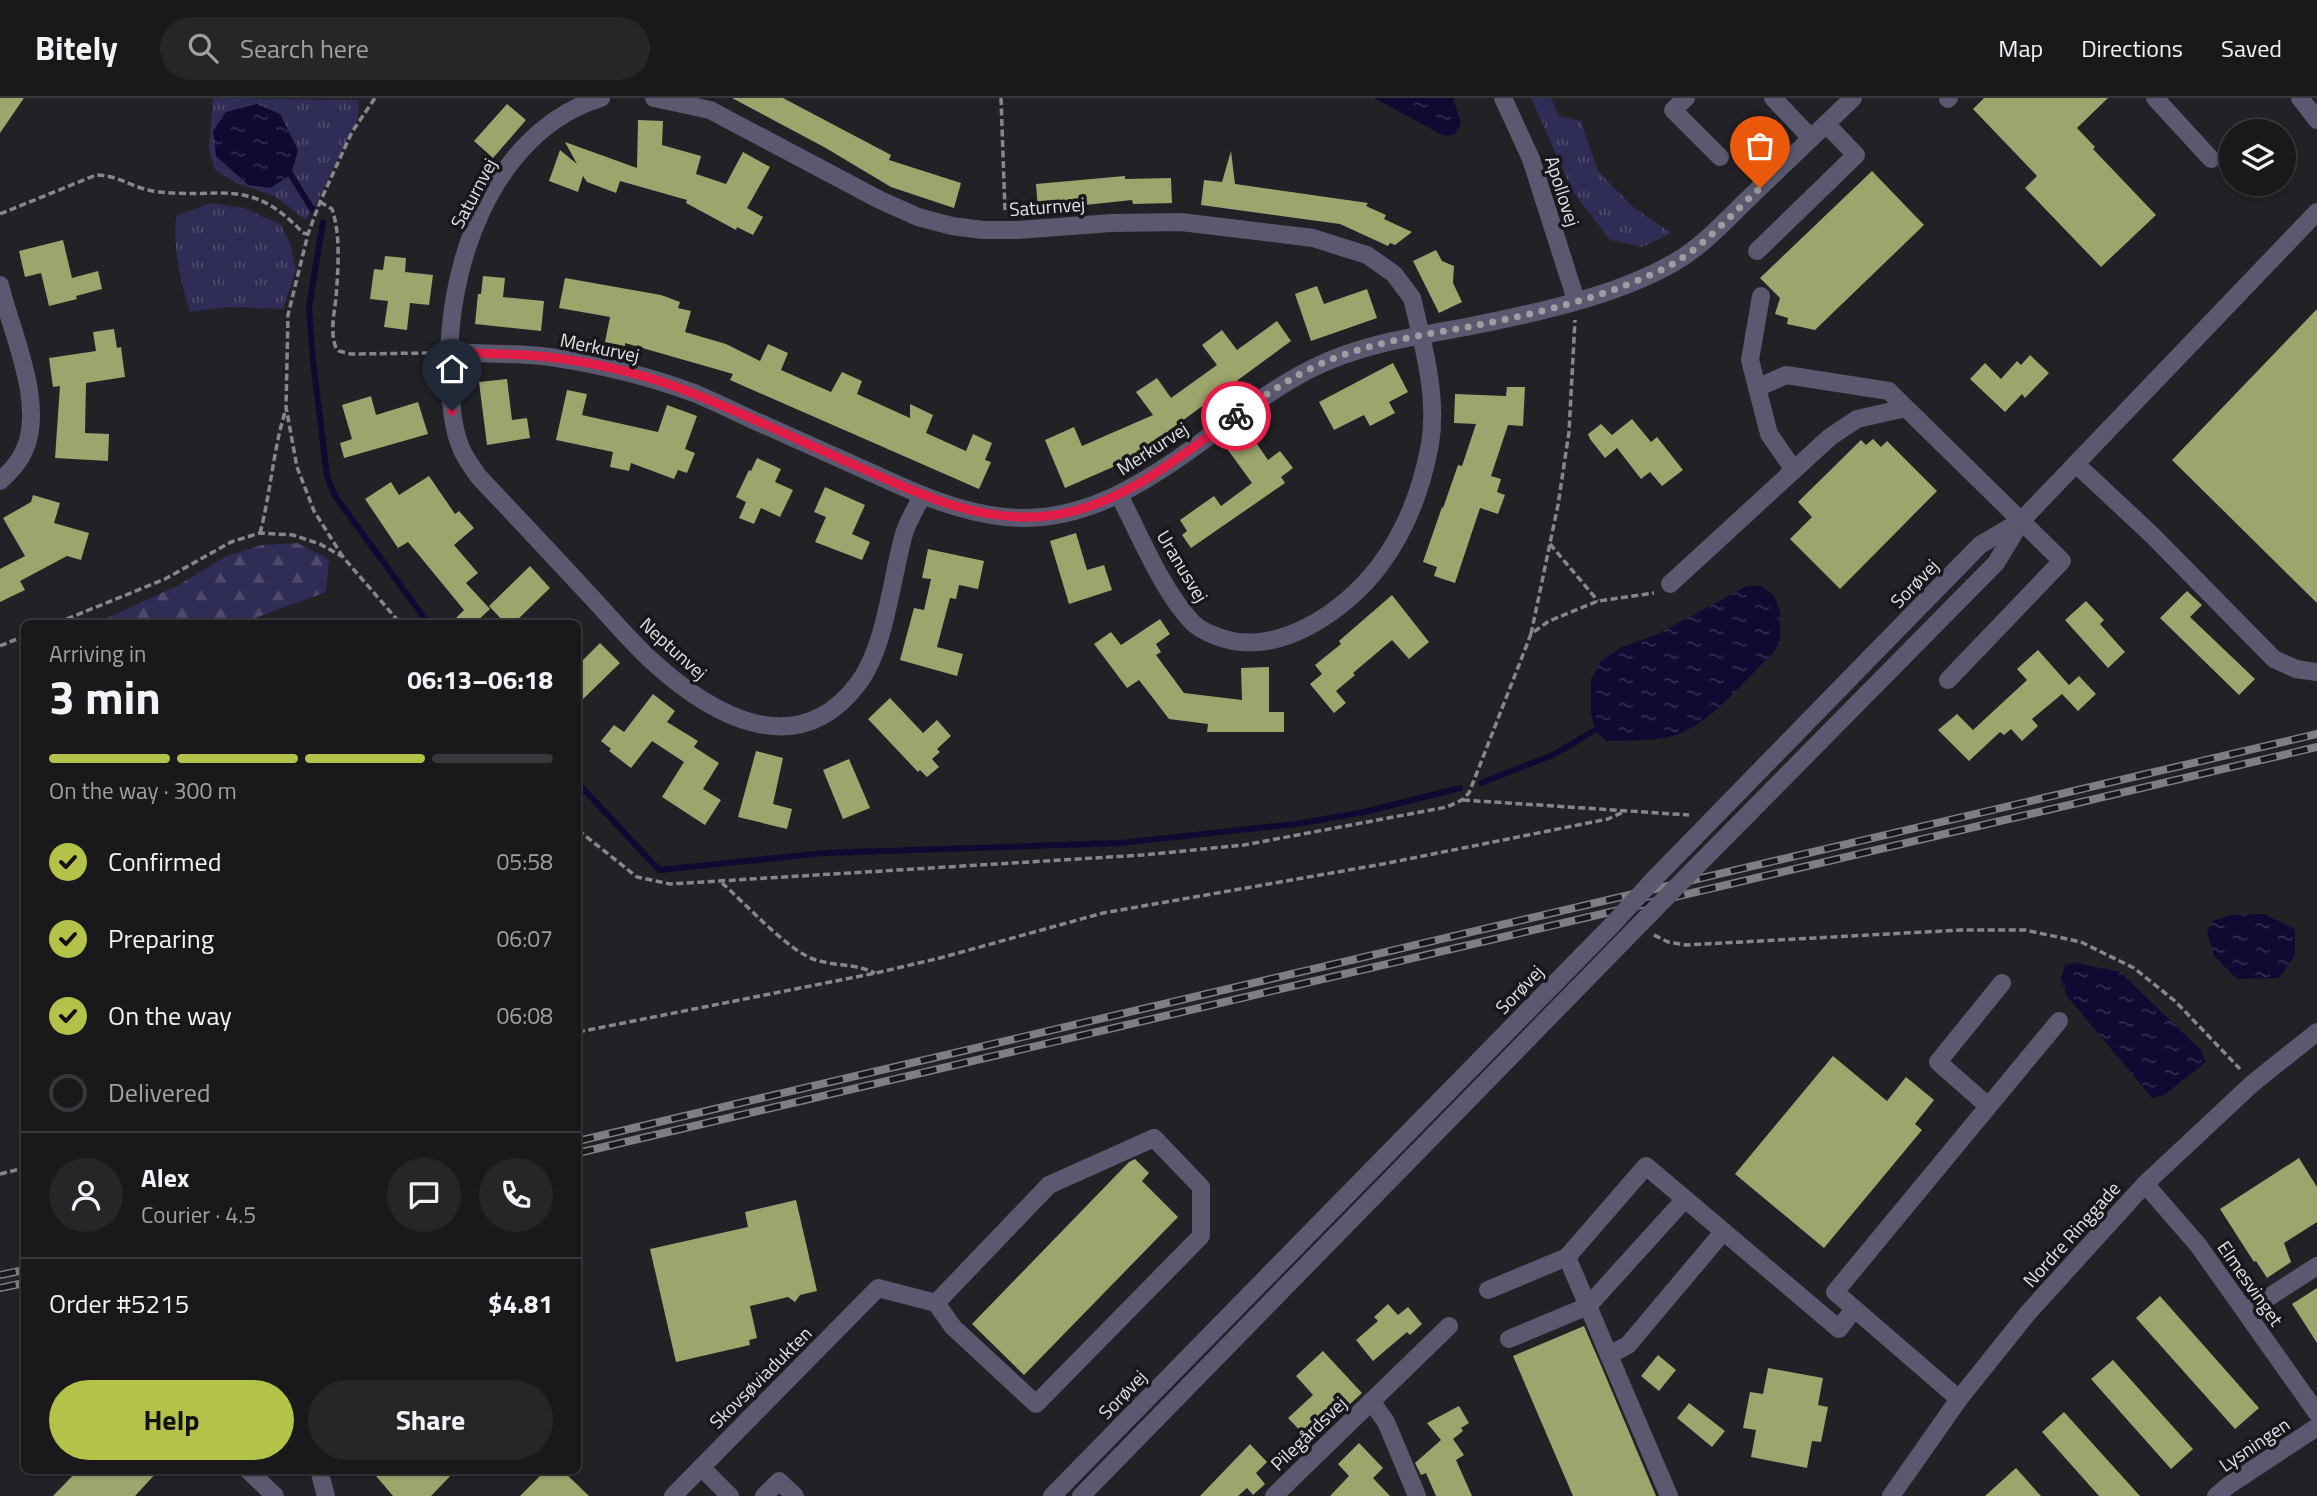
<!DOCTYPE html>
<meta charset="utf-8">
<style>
body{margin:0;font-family:"Titillium Web",sans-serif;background:#262629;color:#f1f3f6;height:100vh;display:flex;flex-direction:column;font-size:26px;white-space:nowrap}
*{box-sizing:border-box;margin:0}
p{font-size:23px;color:#9fa0a3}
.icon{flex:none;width:38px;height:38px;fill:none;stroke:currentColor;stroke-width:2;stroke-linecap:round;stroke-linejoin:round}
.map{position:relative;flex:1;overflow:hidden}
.panel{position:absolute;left:21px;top:522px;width:560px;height:854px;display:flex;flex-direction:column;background:#19191c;border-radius:10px;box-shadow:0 2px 5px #0004,0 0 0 2px #37383b}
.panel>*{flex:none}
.fabs{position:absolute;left:2219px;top:21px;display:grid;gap:14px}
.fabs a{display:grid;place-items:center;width:77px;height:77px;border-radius:50%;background:#19191c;box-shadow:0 2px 5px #0004,0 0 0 2px #37383b;font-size:35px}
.pin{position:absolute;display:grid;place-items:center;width:60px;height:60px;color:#fff;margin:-72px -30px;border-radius:50% 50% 50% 0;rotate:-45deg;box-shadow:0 0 7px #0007}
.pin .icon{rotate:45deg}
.courier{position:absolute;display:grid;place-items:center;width:70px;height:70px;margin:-35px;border:5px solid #e11d48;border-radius:50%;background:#fff;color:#222;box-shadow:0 2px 9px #0007}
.head em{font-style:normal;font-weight:700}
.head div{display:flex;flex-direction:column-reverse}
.head{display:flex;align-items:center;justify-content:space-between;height:119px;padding:0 28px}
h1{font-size:46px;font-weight:700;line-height:52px}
.bar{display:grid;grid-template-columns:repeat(4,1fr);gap:10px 7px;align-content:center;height:84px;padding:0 28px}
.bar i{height:9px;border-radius:5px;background:#37383b}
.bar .on{background:#b4c24a}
.bar p{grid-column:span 4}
.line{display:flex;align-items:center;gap:18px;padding:0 28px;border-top:2px solid #37383b}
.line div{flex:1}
.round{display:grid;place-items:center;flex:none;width:74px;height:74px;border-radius:37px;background:#262629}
ol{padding:0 28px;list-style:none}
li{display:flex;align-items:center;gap:21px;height:77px}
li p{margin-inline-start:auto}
li .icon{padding:7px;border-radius:50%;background:#b4c24a;color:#111;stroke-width:4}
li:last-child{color:#9fa0a3}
li i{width:38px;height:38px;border:4px solid #37383b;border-radius:50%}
.cta{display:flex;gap:14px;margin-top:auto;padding:14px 28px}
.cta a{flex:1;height:80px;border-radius:42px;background:#b4c24a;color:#111;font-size:28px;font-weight:700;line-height:80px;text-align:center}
.cta a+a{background:#262629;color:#f1f3f6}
header{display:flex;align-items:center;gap:42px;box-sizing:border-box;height:98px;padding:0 35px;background:#19191c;border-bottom:2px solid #37383b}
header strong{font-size:33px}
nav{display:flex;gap:38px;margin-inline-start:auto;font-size:24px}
.search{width:490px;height:63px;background:#262629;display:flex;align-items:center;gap:18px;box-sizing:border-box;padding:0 24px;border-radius:38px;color:#9fa0a3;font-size:26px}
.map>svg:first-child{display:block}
.grass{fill:url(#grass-tufts)}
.forest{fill:url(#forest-firs)}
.water{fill:url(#water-ripples)}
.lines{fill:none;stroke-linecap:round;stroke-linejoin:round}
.stream{stroke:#120933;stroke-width:6}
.building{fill:#9ca56c}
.path{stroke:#87878b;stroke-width:3.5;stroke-dasharray:7 3.5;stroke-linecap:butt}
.minor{stroke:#5a596f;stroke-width:18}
.rail-casing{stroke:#7f7f83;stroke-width:8}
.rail{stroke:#18181c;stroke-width:5;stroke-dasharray:16;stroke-linecap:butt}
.minor-bridge{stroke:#5a596f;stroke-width:18}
.done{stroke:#9e9ea2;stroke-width:7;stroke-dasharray:0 12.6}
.route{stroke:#e11d48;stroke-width:9}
.labels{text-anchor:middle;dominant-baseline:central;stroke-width:7;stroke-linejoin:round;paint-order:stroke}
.street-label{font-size:19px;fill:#e2e2e5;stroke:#18181c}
</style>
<header>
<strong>Bitely</strong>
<div class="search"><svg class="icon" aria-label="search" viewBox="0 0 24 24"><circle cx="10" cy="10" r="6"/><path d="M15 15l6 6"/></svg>Search here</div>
<nav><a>Map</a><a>Directions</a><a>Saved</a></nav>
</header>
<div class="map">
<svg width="2317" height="1398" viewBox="0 0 2317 1398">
<defs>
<pattern id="grass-tufts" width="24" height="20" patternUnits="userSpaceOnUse" patternTransform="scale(1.75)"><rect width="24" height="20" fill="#2f2c55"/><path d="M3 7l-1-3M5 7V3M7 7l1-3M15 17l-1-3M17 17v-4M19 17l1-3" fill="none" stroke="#4d4a6d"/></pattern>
<pattern id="forest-firs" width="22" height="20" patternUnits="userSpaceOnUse" patternTransform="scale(1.75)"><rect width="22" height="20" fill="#2f2c55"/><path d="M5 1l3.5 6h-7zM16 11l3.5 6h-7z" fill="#4d4a6d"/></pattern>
<pattern id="water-ripples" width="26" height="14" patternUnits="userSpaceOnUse" patternTransform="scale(1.75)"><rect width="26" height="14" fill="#120933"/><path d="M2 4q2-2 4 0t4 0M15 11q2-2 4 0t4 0" fill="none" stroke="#342d50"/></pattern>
</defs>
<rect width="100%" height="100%" fill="#212126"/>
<g class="grass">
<polygon points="213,0 359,2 358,20 318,102 306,122 274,98 236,85 215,72 209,52"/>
<polygon points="1531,0 1551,0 1559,18 1581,23 1598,73 1632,108 1671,135 1643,149 1610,142 1573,94"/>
<path d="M210,105l34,5 37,17 9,18 6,27 -13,39 -56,-2 -37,5c-10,-32 -17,-63 -14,-96z"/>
</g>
<polygon class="forest" points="297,445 329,461 326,494 241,525 96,525 177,488 226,458 262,447"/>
<g class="water">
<polygon points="1374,0 1453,0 1461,25 1455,36 1444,38"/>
<polygon points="257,6 280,16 298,52 291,77 270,90 248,87 216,58 213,33 226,14"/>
<path d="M1747,488h14l13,10 6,15v32l-9,12c-26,25 -57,64 -90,78 -22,9 -51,7 -75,8l-11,-11 -4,-17v-33l10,-19 21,-14 34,-12z"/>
<polygon points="2264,816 2295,831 2295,857 2279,880 2237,881 2214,858 2207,834 2213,823 2231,817"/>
<polygon points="2077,865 2120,874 2200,951 2206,964 2164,997 2152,1000 2066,897 2061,881 2065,867"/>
</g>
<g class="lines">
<g class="stream">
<polyline points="291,77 312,111"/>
<polyline points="323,124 309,209 313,263 327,378 335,398 428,525"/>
<polyline points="578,685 659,772 824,755 1120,745 1296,726 1364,714 1460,690"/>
<polyline points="1481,685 1555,656 1595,632"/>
</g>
</g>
<g class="building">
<polygon points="0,0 24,0 0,35"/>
<polygon points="732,0 783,0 891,57 889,62 961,85 954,110 891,89 824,49"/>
<polygon points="1984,0 2108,0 2077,30 2095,49 2093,51 2156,117 2101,169 2025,90 2037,78 1973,11"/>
<polygon points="507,6 526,22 493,60 474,43"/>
<polygon points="638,22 663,23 662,47 701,58 696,76 726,86 743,54 770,69 747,110 763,119 753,137 737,129 736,132 686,105 687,102 620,83 616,95 587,84 583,78 578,94 549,83 560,52 577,66 565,44 637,70"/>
<polygon points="1231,53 1235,86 1368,105 1366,108 1386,117 1384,121 1412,134 1395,147 1390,145 1388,148 1340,126 1201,107 1204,82 1222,84"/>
<polygon points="1872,73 1924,127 1815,232 1787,226 1788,220 1775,216 1780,200 1760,180"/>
<polygon points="1125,78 1125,81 1171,80 1172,105 1133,106 1132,102 1038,112 1036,86"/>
<polygon points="63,142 72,180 98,173 102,191 76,198 77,201 49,208 41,175 25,179 19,153"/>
<polygon points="1436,152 1442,163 1454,168 1453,185 1462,204 1439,215 1413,163"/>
<polygon points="385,158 406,160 405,174 433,177 429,207 410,205 407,232 384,229 388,203 370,201 374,171 383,172"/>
<polygon points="483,178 505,180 503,199 544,203 541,233 475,226 478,196 481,196"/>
<polygon points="565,180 661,197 680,204 678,210 691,213 685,234 726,246 760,263 768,246 788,255 781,272 831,294 842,274 862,283 857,296 910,320 910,306 933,317 926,335 966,353 973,336 992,345 985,362 991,364 979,391 730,282 733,276 625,245 625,248 605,244 610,219 559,210"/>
<polygon points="1317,188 1324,206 1367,191 1377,220 1311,243 1295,196"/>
<polygon points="2317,211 2317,505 2172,362"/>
<polygon points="1277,223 1291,243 1137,356 1138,358 1065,390 1045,342 1074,329 1082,348 1153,317 1136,294 1157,280 1171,300 1217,267 1202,247 1222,232 1237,252"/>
<polygon points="114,231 117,250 121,249 125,279 86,285 85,335 109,336 108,363 55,360 60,288 53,289 49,260 96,253 93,234"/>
<polygon points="2030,257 2049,275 2025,300 2022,296 2005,314 1970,281 1985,265 2001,281 2017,263 2021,267"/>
<polygon points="1393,265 1408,294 1389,304 1395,315 1370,328 1364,317 1334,332 1319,304"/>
<polygon points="507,281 512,322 527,320 530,340 487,347 479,284"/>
<polygon points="1507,289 1525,289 1523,328 1508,327 1491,378 1501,381 1497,394 1505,397 1498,416 1480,410 1455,485 1434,478 1437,469 1423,464 1442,409 1443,410 1458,367 1462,368 1476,326 1454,325 1455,296 1506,298"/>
<polygon points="567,292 587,296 582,317 658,334 667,307 697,318 685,351 695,355 687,375 678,372 674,381 631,365 629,373 610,369 613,354 556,342"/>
<polygon points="371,298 376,317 418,304 428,336 344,360 340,345 352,341 342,307"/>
<polygon points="1632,321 1651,344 1657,339 1683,372 1662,388 1650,374 1641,381 1617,350 1605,360 1590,341 1588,336 1601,326 1612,337"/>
<polygon points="1250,336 1268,362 1280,353 1293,370 1281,379 1285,385 1191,450 1182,437 1187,433 1180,422 1214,398 1221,408 1252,385 1228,352"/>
<polygon points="1873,341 1881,349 1887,343 1937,393 1840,491 1790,441 1812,419 1798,404 1861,342 1866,347"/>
<polygon points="757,360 781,371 775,384 793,392 780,419 761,410 754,426 739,420 746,404 736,399 749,372 751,373"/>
<polygon points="429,378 455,416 459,413 474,430 454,447 478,475 466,485 490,511 475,525 451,525 464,512 408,444 398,450 365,401 391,384 399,397"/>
<polygon points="825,389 865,407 852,436 870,444 862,462 815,444 826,419 814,414"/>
<polygon points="33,397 60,405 54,425 89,435 81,462 67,458 20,483 25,492 0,504 0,471 25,458 3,420 31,404"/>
<polygon points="1076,435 1087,472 1104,467 1112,492 1069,506 1050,443"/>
<polygon points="928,451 984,463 978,491 959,487 956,501 950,500 937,549 963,556 957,578 900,562 914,510 924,512 931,481 922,480"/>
<polygon points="530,468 550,490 514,525 505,525 489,508"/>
<polygon points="2187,493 2202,507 2190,519 2255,581 2239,597 2160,520"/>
<polygon points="1392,497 1429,544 1409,561 1392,542 1353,575 1355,577 1336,593 1346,605 1334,615 1310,586 1322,576 1315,567 1341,546 1339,543"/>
<polygon points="2086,503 2104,522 2100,526 2125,554 2108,570 2065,522"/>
<polygon points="1160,521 1170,536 1156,546 1161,554 1156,557 1184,595 1242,602 1241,570 1269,569 1269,614 1284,614 1284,634 1207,634 1208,626 1169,621 1139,582 1127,590 1094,546 1111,534 1121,547"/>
<polygon points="600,545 620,565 578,606 578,567"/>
<polygon points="2038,552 2069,587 2079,578 2096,596 2078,613 2062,596 2032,621 2038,628 2022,643 2011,631 2004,637 2000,634 1969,663 1938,632 1957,616 1973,632 2027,582 2017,571"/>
<polygon points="653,596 675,613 667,624 698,643 694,649 719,665 703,691 721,702 705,727 662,699 684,664 652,643 631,670 609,653 611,651 601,643 614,627 624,634"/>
<polygon points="890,600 923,635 937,622 951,638 937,651 940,654 932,661 939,669 927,679 920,672 918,674 868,621"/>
<polygon points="756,653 783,660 773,706 792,711 787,731 738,719"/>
<polygon points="849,661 870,710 843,721 823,672"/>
<polygon points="1833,958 1887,1003 1906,979 1934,1002 1915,1026 1922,1032 1824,1150 1735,1076"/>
<polygon points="2299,1060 2317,1089 2317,1124 2284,1145 2291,1164 2267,1180 2256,1163 2254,1164 2220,1111"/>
<polygon points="1135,1061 1149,1075 1142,1083 1178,1119 1024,1277 972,1226 1129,1064"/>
<polygon points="796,1102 817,1193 800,1197 795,1204 788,1199 750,1208 757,1240 749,1242 750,1247 676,1264 650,1151 748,1129 745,1114"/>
<polygon points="2317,1190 2317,1245 2292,1206"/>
<polygon points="2160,1198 2259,1310 2235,1331 2136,1220"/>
<polygon points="1388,1206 1398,1217 1408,1209 1422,1226 1410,1237 1407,1234 1373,1263 1356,1242 1378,1223 1374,1219"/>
<polygon points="1584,1228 1603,1272 1656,1398 1573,1398 1513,1258"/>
<polygon points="1323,1253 1362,1295 1310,1343 1288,1320 1313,1297 1296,1278"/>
<polygon points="1658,1257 1676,1272 1659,1293 1641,1278"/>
<polygon points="2113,1262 2193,1351 2171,1371 2091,1281"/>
<polygon points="1768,1270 1823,1280 1818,1307 1828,1309 1821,1344 1812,1343 1807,1370 1751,1359 1756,1332 1743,1330 1750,1294 1763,1296"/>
<polygon points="1689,1305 1725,1333 1712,1349 1677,1320"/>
<polygon points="1459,1308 1469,1325 1461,1330 1463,1333 1453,1341 1464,1357 1456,1362 1472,1398 1436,1398 1426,1375 1421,1377 1415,1365 1441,1342 1427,1325"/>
<polygon points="2064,1314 2140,1398 2099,1398 2042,1334"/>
<polygon points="1359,1345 1383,1370 1373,1380 1390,1398 1330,1398 1349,1378 1338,1366"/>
<polygon points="1250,1346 1267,1364 1256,1375 1265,1386 1253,1397 1247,1390 1238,1398 1200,1398"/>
<polygon points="2016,1370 2041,1398 1985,1398"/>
<polygon points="78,1372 159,1372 135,1398 53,1398"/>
<polygon points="371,1372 456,1372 431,1398 393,1398"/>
<polygon points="546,1372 562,1372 589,1398 520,1398"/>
</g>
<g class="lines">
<g class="path">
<polyline points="1001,0 1005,113"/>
<path d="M320,104l12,7c9,26 6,61 4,89 -2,16 -6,35 0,50l3,3 12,3 78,-1"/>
<path d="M0,116l96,-39c22,0 37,13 57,16 67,10 95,-17 150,42l5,1"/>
<path d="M260,435c11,-41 13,-84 26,-124"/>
<polyline points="1550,446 1598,503"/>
<polyline points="343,459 314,413 297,369 286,309 288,217 308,136 320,104 352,34 375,0"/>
<polyline points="57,525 165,481 231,444 260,435 293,437 320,446 343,459 400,525"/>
<polyline points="1531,536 1558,407 1569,334 1575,222"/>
<polyline points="0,548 24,538"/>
<polyline points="1463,702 1689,717"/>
<polyline points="578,732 637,779 670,786 1143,757 1244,747 1447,709 1462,702 1469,695 1531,536 1549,523 1598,503 1654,495"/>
<path d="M722,785c23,20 67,69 94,77 19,6 41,4 59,13"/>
<polyline points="1654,837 1668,844 1686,847 1961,832 2025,832 2081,844 2134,870 2175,903 2240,971"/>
<polyline points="578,934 876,875 940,860 1103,815 1383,766 1608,721 1623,714"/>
<polyline points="0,1076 24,1070"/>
</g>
<g class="minor">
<path d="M601,0c-111,34 -158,175 -151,282 1,22 2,47 11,68 4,10 11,19 17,28 35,37 70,74 105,112 23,24 45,51 69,73 59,54 144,103 205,24 29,-37 34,-106 47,-151 4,-13 12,-26 18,-38"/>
<path d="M654,0l56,12 170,90 38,17 34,9 31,4h35l93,-7 70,-1 132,16 54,17 27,19 18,24c11,45 26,99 18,146 -8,44 -23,85 -50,121 -35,47 -105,95 -164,71 -8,-3 -17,-7 -23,-13 -31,-32 -53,-88 -74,-128"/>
<polyline points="1503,0 1531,61 1576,202"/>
<polyline points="1686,0 1673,12 1720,59"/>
<polyline points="1773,0 1811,40"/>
<polyline points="2155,0 2211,61"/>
<polyline points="2300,0 2317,22"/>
<polyline points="1948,1 1949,0"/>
<polyline points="1757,153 1856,57 1826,26"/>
<path d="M0,187c11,46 46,120 24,166 -5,12 -15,22 -24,30"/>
<polyline points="1761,198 1750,262 1769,336 1794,372"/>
<path d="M448,254c34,2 68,1 102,5 48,7 98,19 144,36 19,8 38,17 57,26 40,18 81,36 121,54 43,20 86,39 133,44 123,13 210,-102 310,-150 47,-23 101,-31 151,-40 66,-13 151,-31 209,-65 29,-17 52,-43 76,-66 34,-33 68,-65 102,-98"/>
<polyline points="1757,290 1786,277 1889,293 1906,310"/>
<polyline points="2076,366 2152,437 2274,561 2296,571 2317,574"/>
<polyline points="1670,486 1830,339 1857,321 1906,310 2062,463 1948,582"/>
<polyline points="1693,772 1996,465 2022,422 2317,114"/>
<polyline points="1655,780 1980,447 2019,424"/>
<polyline points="1988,1008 1938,964 2002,885"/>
<polyline points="2145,1086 2198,1147 2317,1315"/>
<polyline points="1488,1192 1567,1159"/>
<polyline points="2246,1214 2317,1168"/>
<polyline points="1509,1241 1588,1208 1685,1101"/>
<polyline points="1609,1257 1628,1247 1723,1134"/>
<polyline points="1959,1301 1835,1194 2059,923"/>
<polyline points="1371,1303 1386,1324 1417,1398"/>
<polyline points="701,1369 730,1398"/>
<polyline points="248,1372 275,1398"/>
<polyline points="319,1372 326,1398"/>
<polyline points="673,1398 878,1190 936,1205 1049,1087 1154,1040 1201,1089 1201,1138 1036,1306 953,1229 936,1205"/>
<polyline points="764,1398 779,1383 795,1398"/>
<polyline points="1052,1398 1611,828"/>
<polyline points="1081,1398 1646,820"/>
<polyline points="1274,1398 1449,1228"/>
<polyline points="1669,1398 1567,1159 1646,1068 1839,1231 1854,1211"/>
<polyline points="1891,1398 1959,1301 2027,1216 2145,1086 2253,985 2317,934"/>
<polyline points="2216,1398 2229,1387 2317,1329"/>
</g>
<g class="rail-casing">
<g id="rail">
<polyline points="578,1043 2317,636"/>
<polyline points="578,1055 2317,649"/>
<polyline points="0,1177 24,1172"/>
<polyline points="0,1190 24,1185"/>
</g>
</g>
<use href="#rail" class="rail"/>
<g class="minor-bridge">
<polyline points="1646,820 1693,772"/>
<polyline points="1611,828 1655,780"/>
</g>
</g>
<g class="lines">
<path class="done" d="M1236,318c29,-21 58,-41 91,-55 46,-19 97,-26 146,-35 63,-12 147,-32 203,-64 31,-19 57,-49 84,-74"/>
<path class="route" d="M452,313l-4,-59c33,2 67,1 100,5 50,6 103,19 149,38 55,22 109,49 164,73 60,27 118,55 186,48 73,-8 132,-59 189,-100"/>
</g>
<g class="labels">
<g class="street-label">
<text transform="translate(1563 93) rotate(72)">Apollovej</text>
<text transform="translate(473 95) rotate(-62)">Saturnvej</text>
<text transform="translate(1047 108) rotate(-4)">Saturnvej</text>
<text transform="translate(600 249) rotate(12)">Merkurvej</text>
<text transform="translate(1152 350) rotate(-33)">Merkurvej</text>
<text transform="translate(1183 468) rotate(59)">Uranusvej</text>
<text transform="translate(1914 485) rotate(-46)">Sorøvej</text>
<text transform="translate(674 550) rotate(42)">Neptunvej</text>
<text transform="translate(1519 891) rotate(-46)">Sorøvej</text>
<text transform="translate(2071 1136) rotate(-48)">Nordre Ringgade</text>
<text transform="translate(2251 1185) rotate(55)">Elmesvinget</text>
<text transform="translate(760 1279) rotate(-45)">Skovsøviadukten</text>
<text transform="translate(1122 1296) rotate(-46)">Sorøvej</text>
<text transform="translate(1308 1335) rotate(-44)">Pilegårdsvej</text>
<text transform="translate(2254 1346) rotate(-34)">Lysningen</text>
</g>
</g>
</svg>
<div class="fabs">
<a><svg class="icon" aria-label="layers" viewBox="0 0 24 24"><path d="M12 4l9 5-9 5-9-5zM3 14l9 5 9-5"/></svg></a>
</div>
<div class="pin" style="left:1760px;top:90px;background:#ea580c"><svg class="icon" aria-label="bag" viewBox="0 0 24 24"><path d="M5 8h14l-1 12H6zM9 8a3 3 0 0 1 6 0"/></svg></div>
<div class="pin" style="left:452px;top:313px;background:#1f2937"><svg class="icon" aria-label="home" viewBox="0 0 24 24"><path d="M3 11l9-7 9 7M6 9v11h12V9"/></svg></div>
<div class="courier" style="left:1236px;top:318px"><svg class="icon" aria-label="bike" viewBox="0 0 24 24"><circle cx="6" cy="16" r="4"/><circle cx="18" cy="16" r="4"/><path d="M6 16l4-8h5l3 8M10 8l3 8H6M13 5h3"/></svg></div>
<section class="panel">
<div class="head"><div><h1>3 min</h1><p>Arriving in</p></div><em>06:13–06:18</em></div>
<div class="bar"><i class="on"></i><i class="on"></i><i class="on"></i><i></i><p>On the way · 300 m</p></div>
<ol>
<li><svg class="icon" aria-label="check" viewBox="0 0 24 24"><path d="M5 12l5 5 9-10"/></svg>Confirmed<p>05:58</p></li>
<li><svg class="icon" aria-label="check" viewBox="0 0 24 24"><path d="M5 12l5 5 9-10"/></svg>Preparing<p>06:07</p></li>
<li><svg class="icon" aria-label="check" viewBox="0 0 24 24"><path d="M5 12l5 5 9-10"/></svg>On the way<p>06:08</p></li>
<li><i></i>Delivered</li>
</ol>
<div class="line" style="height:126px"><a class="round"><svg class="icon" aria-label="person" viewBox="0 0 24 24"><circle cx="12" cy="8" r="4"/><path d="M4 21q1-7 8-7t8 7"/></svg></a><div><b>Alex</b><p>Courier · 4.5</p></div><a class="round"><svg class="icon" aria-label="chat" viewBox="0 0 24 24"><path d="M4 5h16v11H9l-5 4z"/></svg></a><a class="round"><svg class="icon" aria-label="phone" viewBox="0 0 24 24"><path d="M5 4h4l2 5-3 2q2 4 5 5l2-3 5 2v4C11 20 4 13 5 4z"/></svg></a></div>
<div class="line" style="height:91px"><div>Order #5215</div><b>$4.81</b></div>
<div class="cta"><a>Help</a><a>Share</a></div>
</section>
</div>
